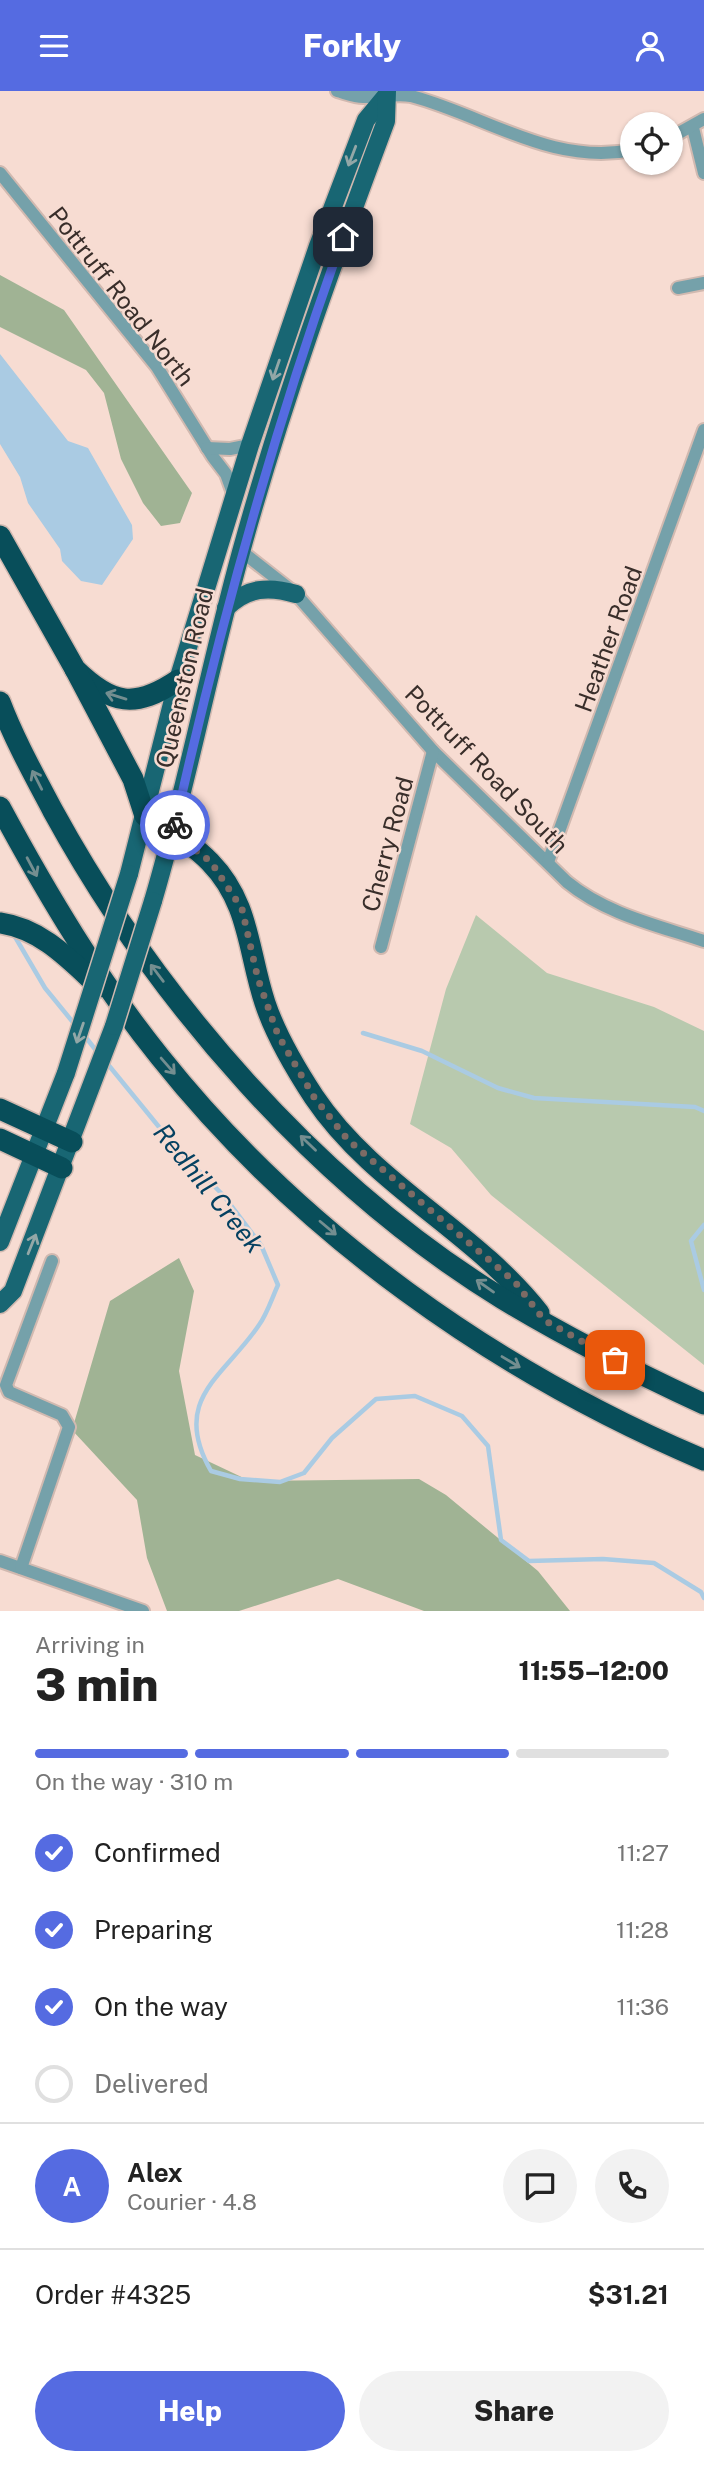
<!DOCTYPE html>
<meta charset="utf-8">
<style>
body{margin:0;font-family:"Public Sans",sans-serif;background:#f2f2f2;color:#222;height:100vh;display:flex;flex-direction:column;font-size:26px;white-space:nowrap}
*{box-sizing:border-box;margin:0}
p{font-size:23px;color:#767676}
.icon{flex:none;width:38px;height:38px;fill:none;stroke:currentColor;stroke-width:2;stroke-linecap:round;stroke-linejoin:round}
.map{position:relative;height:1520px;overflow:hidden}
.panel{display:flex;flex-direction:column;background:#fff;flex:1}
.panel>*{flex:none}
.tools{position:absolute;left:620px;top:21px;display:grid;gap:14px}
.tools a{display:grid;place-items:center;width:63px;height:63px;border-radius:50%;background:#fff;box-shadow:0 2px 5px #0004;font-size:35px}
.pin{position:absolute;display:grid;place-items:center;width:60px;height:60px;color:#fff;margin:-30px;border-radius:14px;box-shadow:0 4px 10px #0006}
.courier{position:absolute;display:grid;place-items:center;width:70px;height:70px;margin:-35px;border:5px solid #556be1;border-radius:50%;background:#fff;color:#222;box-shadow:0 2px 9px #0007}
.head em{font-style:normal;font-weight:800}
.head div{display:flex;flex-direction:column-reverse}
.head{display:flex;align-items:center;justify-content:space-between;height:119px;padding:0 35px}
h1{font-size:46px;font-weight:800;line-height:52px}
.bar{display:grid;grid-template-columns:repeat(4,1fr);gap:10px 7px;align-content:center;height:84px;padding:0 35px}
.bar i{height:9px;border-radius:5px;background:#e0e0e0}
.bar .on{background:#556be1}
.bar p{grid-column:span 4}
.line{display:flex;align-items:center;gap:18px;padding:0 35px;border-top:2px solid #e0e0e0}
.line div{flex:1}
.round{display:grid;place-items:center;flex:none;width:74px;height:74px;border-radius:37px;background:#f2f2f2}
ol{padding:0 35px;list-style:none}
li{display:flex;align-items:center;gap:21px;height:77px}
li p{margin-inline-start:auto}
li .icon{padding:7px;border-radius:50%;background:#556be1;color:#fff;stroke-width:4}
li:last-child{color:#767676}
li i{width:38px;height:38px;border:4px solid #e0e0e0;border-radius:50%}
.action{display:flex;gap:14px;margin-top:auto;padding:14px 35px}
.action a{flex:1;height:80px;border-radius:42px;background:#556be1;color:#fff;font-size:28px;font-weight:800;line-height:80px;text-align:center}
.action a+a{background:#f2f2f2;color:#222}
header{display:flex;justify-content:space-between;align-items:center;height:91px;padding:0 35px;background:#556be1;color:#fff;font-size:32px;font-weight:800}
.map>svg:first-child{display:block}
.green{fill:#b8c9ae}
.forest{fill:#a0b394}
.water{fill:#aacbe3}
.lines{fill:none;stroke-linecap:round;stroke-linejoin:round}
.stream{stroke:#aacbe3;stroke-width:4.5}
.street-casing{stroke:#d1b9b0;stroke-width:16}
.primary-casing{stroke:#d1b9b0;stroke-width:21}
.highway-casing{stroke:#d1b9b0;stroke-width:24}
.street{stroke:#75a1aa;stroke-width:12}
.primary{stroke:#186673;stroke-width:18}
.highway{stroke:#084e5a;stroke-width:21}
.primary-bridge-casing{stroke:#d1b9b0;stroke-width:21;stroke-linecap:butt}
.primary-bridge{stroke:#186673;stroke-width:18}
.oneway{stroke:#93a7a7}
.oneway2{stroke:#748e90}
.done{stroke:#7c6b65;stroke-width:7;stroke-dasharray:0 12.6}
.route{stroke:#556be1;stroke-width:9}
.labels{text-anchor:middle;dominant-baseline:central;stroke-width:5;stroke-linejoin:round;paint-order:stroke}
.street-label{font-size:24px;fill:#392e2a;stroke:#f7dcd2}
.water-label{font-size:26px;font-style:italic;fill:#054161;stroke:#f7dcd2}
</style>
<header><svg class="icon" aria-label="menu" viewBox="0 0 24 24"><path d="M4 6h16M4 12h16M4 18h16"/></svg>Forkly<svg class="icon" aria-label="person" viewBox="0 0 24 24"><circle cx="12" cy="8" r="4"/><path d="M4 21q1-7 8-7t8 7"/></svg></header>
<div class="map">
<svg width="704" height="1520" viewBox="0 0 704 1520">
<rect width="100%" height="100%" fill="#f7dcd2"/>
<polygon class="green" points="476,824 547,882 654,916 704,940 704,1274 491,1104 451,1057 410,1033 446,898"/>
<g class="forest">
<polygon points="0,184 64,219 192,402 180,432 161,435 143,412 121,368 104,302 86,279 0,236"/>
<polygon points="179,1167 194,1200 179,1280 195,1364 250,1390 419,1388 446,1404 538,1480 570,1520 424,1520 338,1488 239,1520 167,1520 147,1467 137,1409 72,1339 110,1210"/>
</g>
<polygon class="water" points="0,263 68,350 88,357 132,434 133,448 102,494 81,490 62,470 60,458 28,412 20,386 0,353"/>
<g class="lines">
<g class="stream">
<polyline points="14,844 45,897 76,935"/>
<polyline points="363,942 422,960 498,997 534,1007 695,1016 704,1020"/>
<polyline points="84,944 98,962"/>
<path d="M106,971l71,87 47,47 37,49 17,40c-6,13 -11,29 -19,40 -35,52 -89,74 -48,146l29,8 40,3 24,-9 28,-35 44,-39 39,-3 47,20 26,30 13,94 28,21 74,-2 51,4 47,29 3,6"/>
<polyline points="704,1134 691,1150 704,1199"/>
</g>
<g class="street-casing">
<g id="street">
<path d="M337,0c8,2 17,6 26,6 15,1 33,-4 48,-1 73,19 141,70 221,54"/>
<polyline points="693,37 704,82"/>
<polyline points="670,47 704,28"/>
<polyline points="0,82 157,276 213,366 226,383 234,405"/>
<polyline points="678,197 704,192"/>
<polyline points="207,357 230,358 250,354"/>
<path d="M241,460l55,43 137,157 134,131c39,32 89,43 137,59"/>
<polyline points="548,771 704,339"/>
<polyline points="381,856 433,660"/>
<polyline points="0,1470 143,1520"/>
<polyline points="21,1477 69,1336 62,1324 9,1301 6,1294 52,1170"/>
</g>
</g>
<g class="primary-casing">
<g id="primary">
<path d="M226,517c21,-21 43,-22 70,-14"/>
<polyline points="129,783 178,589 250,354 318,155 366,29 385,6"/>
<path d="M153,810c34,-115 56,-233 88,-349 40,-146 92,-289 145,-431l1,-30"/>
<polyline points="0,1151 66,982"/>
<polyline points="0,1213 13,1200 114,935"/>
</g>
</g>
<g class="highway-casing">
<g id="highway">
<path d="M0,445l75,133c37,36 60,40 103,11"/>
<path d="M75,578l58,110 12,37c22,14 46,26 65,46 40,41 38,90 55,141 11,33 30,65 49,94 59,88 161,134 225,216"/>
<path d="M0,611c14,37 34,73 53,109 104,190 264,374 450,488 63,38 134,74 201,105"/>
<path d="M0,716c47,87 98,173 160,250 141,177 336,315 544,403"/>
<path d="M0,832c42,6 70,37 99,64"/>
<polyline points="0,1018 72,1051"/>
<polyline points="0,1048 62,1077"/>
</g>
</g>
<use href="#street" class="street"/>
<use href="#primary" class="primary"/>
<use href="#highway" class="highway"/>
<g class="primary-bridge-casing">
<g id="primary-bridge">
<polyline points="114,935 153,810"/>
<polyline points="66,982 129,783"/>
</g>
</g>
<use href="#primary-bridge" class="primary-bridge"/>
</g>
<defs><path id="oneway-shaft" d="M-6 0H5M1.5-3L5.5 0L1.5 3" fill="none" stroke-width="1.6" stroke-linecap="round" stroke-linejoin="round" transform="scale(1.75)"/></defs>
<g class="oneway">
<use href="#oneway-shaft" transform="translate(352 65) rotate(111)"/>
<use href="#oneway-shaft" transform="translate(276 279) rotate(109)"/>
<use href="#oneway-shaft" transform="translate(80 942) rotate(109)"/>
<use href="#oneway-shaft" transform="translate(32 1153) rotate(-68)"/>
</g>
<g class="oneway2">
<use href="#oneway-shaft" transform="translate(116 605) rotate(-163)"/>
<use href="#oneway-shaft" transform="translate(37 689) rotate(-117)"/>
<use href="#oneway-shaft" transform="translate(32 776) rotate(62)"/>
<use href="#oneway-shaft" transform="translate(157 882) rotate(-127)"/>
<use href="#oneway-shaft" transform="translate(168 975) rotate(49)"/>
<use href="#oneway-shaft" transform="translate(308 1052) rotate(-136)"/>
<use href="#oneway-shaft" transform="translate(328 1137) rotate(40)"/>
<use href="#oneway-shaft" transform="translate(485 1195) rotate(-145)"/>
<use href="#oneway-shaft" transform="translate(511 1271) rotate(31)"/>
</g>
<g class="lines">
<polyline class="done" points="175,734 173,742 211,771 242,818 258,888 278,944 314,1006 348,1049 515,1191 544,1229 615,1269"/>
<path class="route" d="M175,734c45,-201 98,-394 168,-588"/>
</g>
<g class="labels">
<g class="street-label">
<text transform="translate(122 205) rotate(52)">Pottruff Road North</text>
<text transform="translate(608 548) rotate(-70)">Heather Road</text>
<text transform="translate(184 587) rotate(-77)">Queenston Road</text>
<text transform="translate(487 678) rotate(46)">Pottruff Road South</text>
<text transform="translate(387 753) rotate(-75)">Cherry Road</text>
</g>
<g class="water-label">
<text transform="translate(209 1097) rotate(51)">Redhill Creek</text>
</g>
</g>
</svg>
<div class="tools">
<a><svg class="icon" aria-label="locate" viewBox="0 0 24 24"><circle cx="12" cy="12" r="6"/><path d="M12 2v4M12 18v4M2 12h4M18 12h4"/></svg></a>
</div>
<div class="pin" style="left:615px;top:1269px;background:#ea580c"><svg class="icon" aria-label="bag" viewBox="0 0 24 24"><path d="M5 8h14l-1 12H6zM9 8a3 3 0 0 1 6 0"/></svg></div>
<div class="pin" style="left:343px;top:146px;background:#1f2937"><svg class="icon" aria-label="home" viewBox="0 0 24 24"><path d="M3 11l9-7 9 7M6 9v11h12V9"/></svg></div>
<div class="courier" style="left:175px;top:734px"><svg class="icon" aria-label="bike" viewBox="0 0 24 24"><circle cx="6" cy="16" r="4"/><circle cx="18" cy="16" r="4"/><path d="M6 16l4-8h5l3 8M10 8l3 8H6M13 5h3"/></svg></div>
</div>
<section class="panel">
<div class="head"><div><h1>3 min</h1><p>Arriving in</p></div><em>11:55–12:00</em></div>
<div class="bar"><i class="on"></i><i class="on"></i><i class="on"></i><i></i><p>On the way · 310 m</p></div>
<ol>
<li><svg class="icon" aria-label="check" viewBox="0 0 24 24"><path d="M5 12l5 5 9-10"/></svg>Confirmed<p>11:27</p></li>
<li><svg class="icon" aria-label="check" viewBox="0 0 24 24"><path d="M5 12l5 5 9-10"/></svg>Preparing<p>11:28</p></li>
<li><svg class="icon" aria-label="check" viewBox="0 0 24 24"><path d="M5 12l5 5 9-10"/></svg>On the way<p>11:36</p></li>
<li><i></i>Delivered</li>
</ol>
<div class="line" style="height:126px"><b class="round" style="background:#556be1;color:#fff">A</b><div><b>Alex</b><p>Courier · 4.8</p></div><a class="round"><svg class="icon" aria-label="chat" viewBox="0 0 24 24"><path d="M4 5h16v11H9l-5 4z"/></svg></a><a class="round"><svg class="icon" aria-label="phone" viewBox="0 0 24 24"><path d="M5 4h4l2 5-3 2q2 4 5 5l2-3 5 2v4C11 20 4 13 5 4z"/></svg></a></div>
<div class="line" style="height:91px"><div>Order #4325</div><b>$31.21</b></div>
<div class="action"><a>Help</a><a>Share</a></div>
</section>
